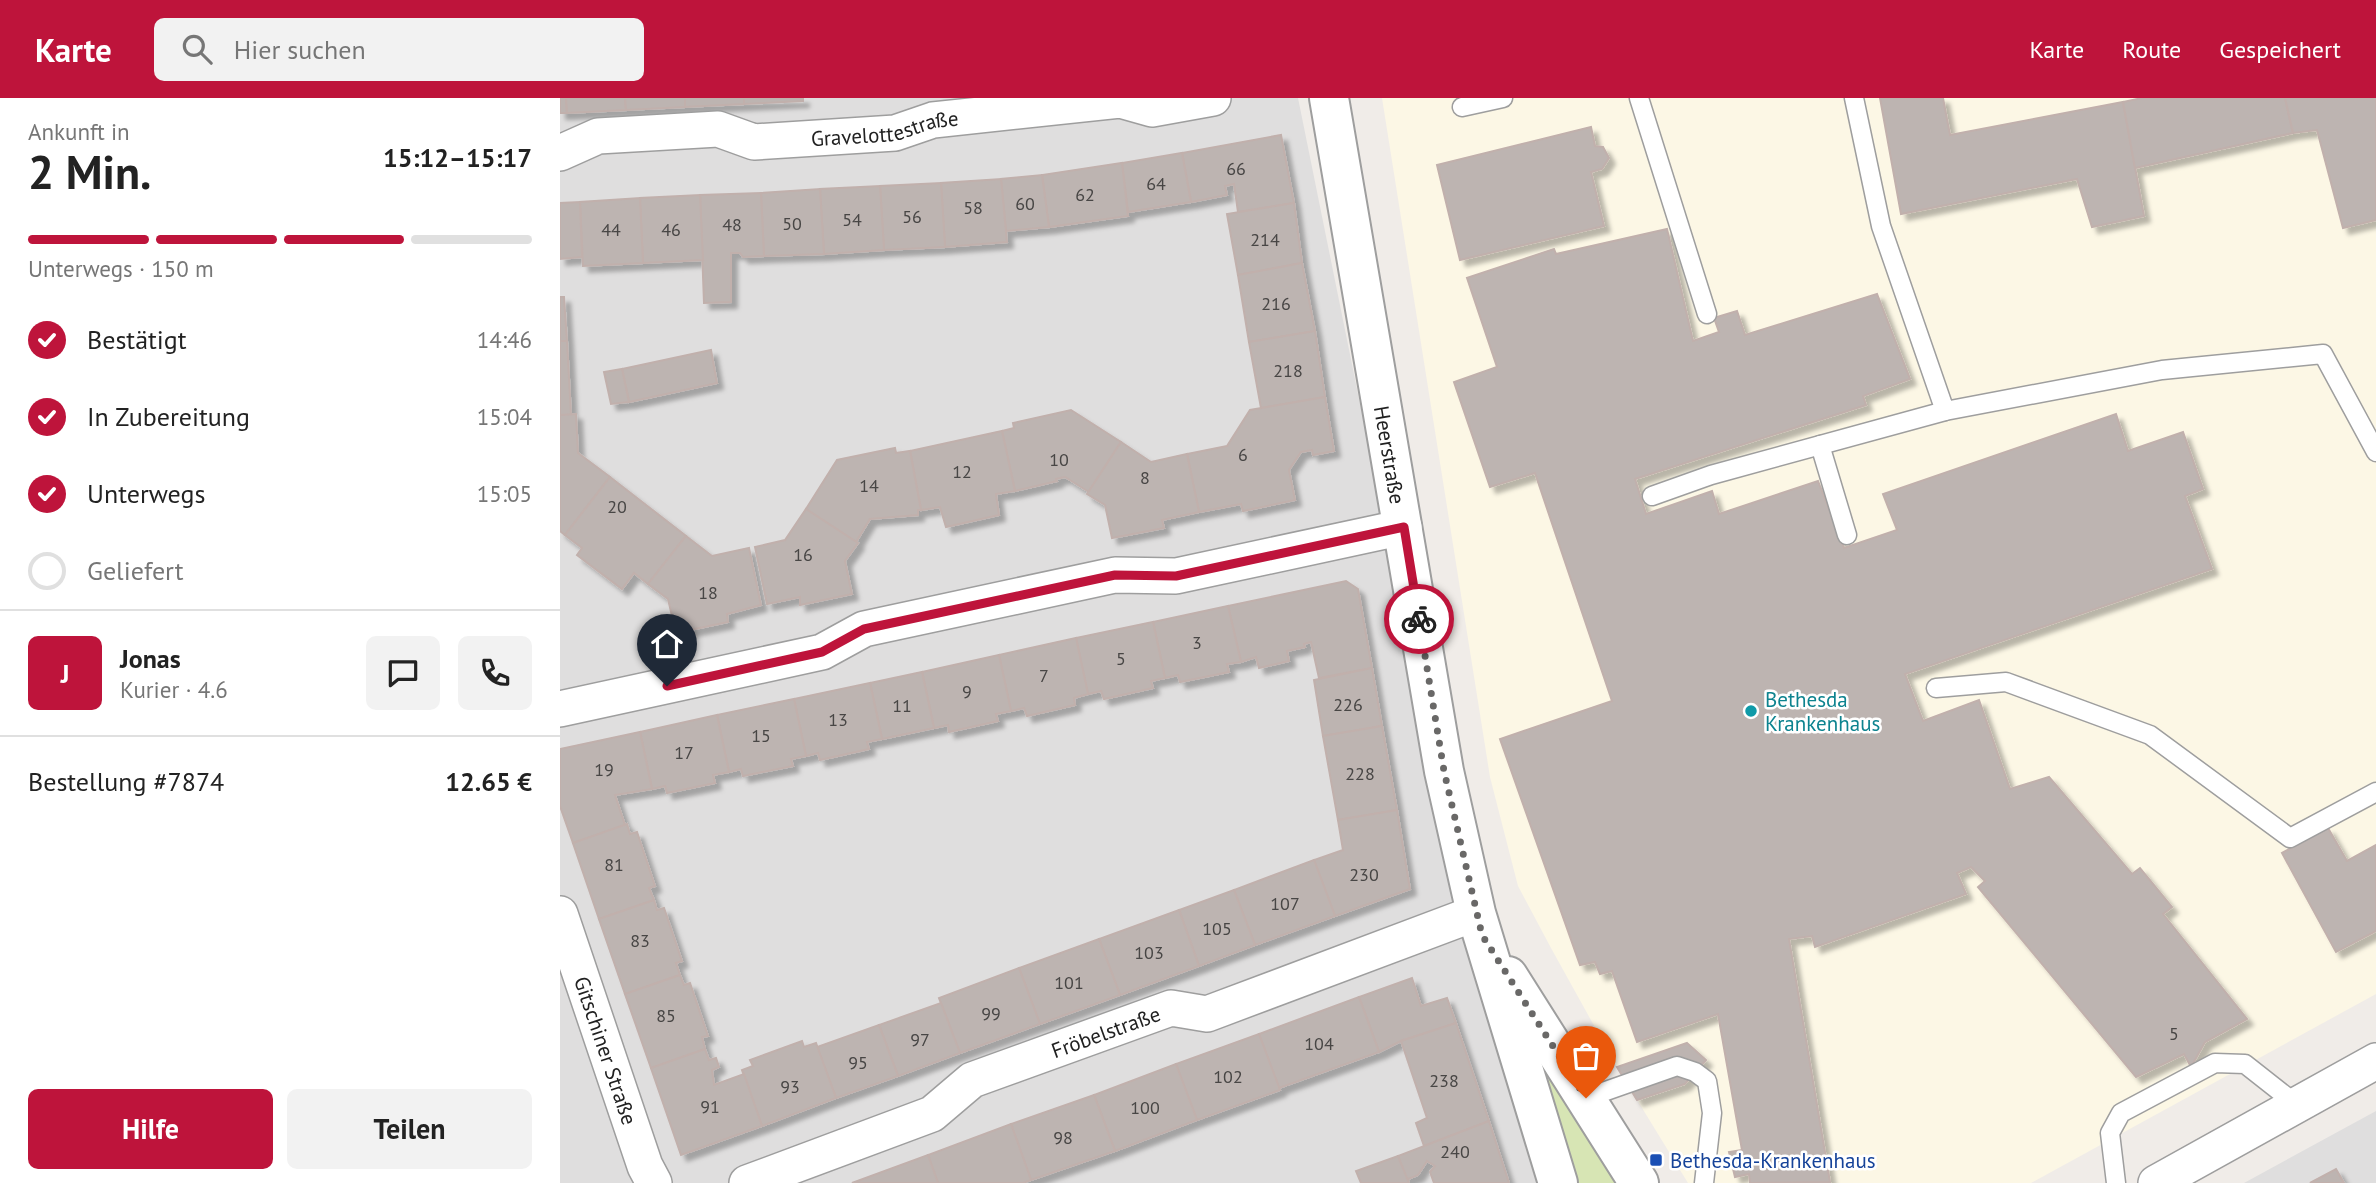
<!DOCTYPE html>
<html lang="de">
<meta charset="utf-8">
<style>
body{margin:0;font-family:"PT Sans",sans-serif;background:#f2f2f2;color:#222;height:100vh;display:flex;flex-direction:column;font-size:26px;white-space:nowrap}
*{box-sizing:border-box;margin:0}
p{font-size:23px;color:#767676}
.icon{flex:none;width:38px;height:38px;fill:none;stroke:currentColor;stroke-width:2;stroke-linecap:round;stroke-linejoin:round}
.map{position:relative;flex:1;overflow:hidden}
.details{display:flex;flex-direction:column;background:#fff;width:560px}
.details>*{flex:none}
.pin{position:absolute;display:grid;place-items:center;width:60px;height:60px;color:#fff;margin:-72px -30px;border-radius:50% 50% 50% 0;rotate:-45deg;box-shadow:0 0 7px #0007}
.pin .icon{rotate:45deg}
.courier{position:absolute;display:grid;place-items:center;width:70px;height:70px;margin:-35px;border:5px solid #be143b;border-radius:50%;background:#fff;color:#222;box-shadow:0 2px 9px #0007}
.head em{font-style:normal;font-weight:700}
.head div{display:flex;flex-direction:column-reverse}
.head{display:flex;align-items:center;justify-content:space-between;height:119px;padding:0 28px}
h1{font-size:46px;font-weight:700;line-height:52px}
.bar{display:grid;grid-template-columns:repeat(4,1fr);gap:10px 7px;align-content:center;height:84px;padding:0 28px}
.bar i{height:9px;border-radius:5px;background:#e0e0e0}
.bar .on{background:#be143b}
.bar p{grid-column:span 4}
.line{display:flex;align-items:center;gap:18px;padding:0 28px;border-top:2px solid #e0e0e0}
.line div{flex:1}
.round{display:grid;place-items:center;flex:none;width:74px;height:74px;border-radius:10px;background:#f2f2f2}
ol{padding:0 28px;list-style:none}
li{display:flex;align-items:center;gap:21px;height:77px}
li p{margin-inline-start:auto}
li .icon{padding:7px;border-radius:50%;background:#be143b;color:#fff;stroke-width:4}
li:last-child{color:#767676}
li i{width:38px;height:38px;border:4px solid #e0e0e0;border-radius:50%}
.primary-button{display:flex;gap:14px;margin-top:auto;padding:14px 28px}
.primary-button a{flex:1;height:80px;border-radius:10px;background:#be143b;color:#fff;font-size:28px;font-weight:700;line-height:80px;text-align:center}
.primary-button a+a{background:#f2f2f2;color:#222}
header{display:flex;align-items:center;gap:42px;box-sizing:border-box;height:98px;padding:0 35px;background:#be143b;color:#fff}
header strong{font-size:33px}
nav{display:flex;gap:38px;margin-inline-start:auto;font-size:24px}
.search{width:490px;height:63px;background:#f2f2f2;display:flex;align-items:center;gap:18px;box-sizing:border-box;padding:0 24px;border-radius:10px;color:#767676;font-size:26px}
main{display:flex;flex:1;min-height:0}
.map>svg:first-child{display:block}
.residential{fill:#dfdede}
.education{fill:#fcf7e5}
.grass{fill:#d7e5b4}
.building{fill:#bdb4b1;stroke:#c1b0ac;stroke-width:2;filter:url(#shadow)}
.lines{fill:none;stroke-linecap:round;stroke-linejoin:round}
.service-casing{stroke:#9e9e9e;stroke-width:21}
.minor-casing{stroke:#9e9e9e;stroke-width:38}
.tertiary-casing{stroke:#9e9e9e;stroke-width:42}
.service{stroke:#fff;stroke-width:18}
.minor{stroke:#fff;stroke-width:35}
.tertiary{stroke:#fff;stroke-width:38}
.done{stroke:#696867;stroke-width:7;stroke-dasharray:0 12.6}
.route{stroke:#be143b;stroke-width:9}
.culture-dot{fill:#0f9aa8;stroke:#fff;stroke-width:2.5}
.transit-dot{fill:#1a4fb4;stroke:#fff;stroke-width:2.5}
.labels{text-anchor:middle;dominant-baseline:central;stroke-width:5;stroke-linejoin:round;paint-order:stroke}
.number-label{font-size:18px;fill:#484645}
.street-label{font-size:21px;fill:#212121;stroke:#fff}
.culture-label{font-size:21px;fill:#0d838f;stroke:#fff;text-anchor:start}
.transit-label{font-size:21px;fill:#164399;stroke:#fff;text-anchor:start}
</style>
<header>
<strong>Karte</strong>
<div class="search"><svg class="icon" aria-label="search" viewBox="0 0 24 24"><circle cx="10" cy="10" r="6"/><path d="M15 15l6 6"/></svg>Hier suchen</div>
<nav><a>Karte</a><a>Route</a><a>Gespeichert</a></nav>
</header>
<main>
<section class="details">
<div class="head"><div><h1>2 Min.</h1><p>Ankunft in</p></div><em>15:12–15:17</em></div>
<div class="bar"><i class="on"></i><i class="on"></i><i class="on"></i><i></i><p>Unterwegs · 150 m</p></div>
<ol>
<li><svg class="icon" aria-label="check" viewBox="0 0 24 24"><path d="M5 12l5 5 9-10"/></svg>Bestätigt<p>14:46</p></li>
<li><svg class="icon" aria-label="check" viewBox="0 0 24 24"><path d="M5 12l5 5 9-10"/></svg>In Zubereitung<p>15:04</p></li>
<li><svg class="icon" aria-label="check" viewBox="0 0 24 24"><path d="M5 12l5 5 9-10"/></svg>Unterwegs<p>15:05</p></li>
<li><i></i>Geliefert</li>
</ol>
<div class="line" style="height:126px"><b class="round" style="background:#be143b;color:#fff">J</b><div><b>Jonas</b><p>Kurier · 4.6</p></div><a class="round"><svg class="icon" aria-label="chat" viewBox="0 0 24 24"><path d="M4 5h16v11H9l-5 4z"/></svg></a><a class="round"><svg class="icon" aria-label="phone" viewBox="0 0 24 24"><path d="M5 4h4l2 5-3 2q2 4 5 5l2-3 5 2v4C11 20 4 13 5 4z"/></svg></a></div>
<div class="line" style="height:91px"><div>Bestellung #7874</div><b>12.65 €</b></div>
<div class="primary-button"><a>Hilfe</a><a>Teilen</a></div>
</section>
<div class="map">
<svg width="1816" height="1085" viewBox="0 0 1816 1085">
<defs>
<filter id="shadow"><feDropShadow dx="6" dy="6" stdDeviation="2" flood-color="#0004"/></filter>
</defs>
<rect width="100%" height="100%" fill="#f0ece8"/>
<g class="residential">
<polygon points="0,0 738,0 828,444 893,803 993,1085 0,1085"/>
<polygon points="1816,1013 1816,1085 1684,1085"/>
</g>
<polygon class="education" points="822,0 1816,0 1816,896 1471,1085 1128,1085 1057,969 991,850 958,788 930,679"/>
<polygon class="grass" points="993,980 1062,1085 1016,1085 986,982"/>
<g class="building">
<polygon points="0,0 6,0 7,15 0,15"/>
<polygon points="6,0 65,0 66,12 7,15"/>
<polygon points="65,0 125,0 125,9 66,12"/>
<polygon points="125,0 184,0 184,6 125,9"/>
<polygon points="184,0 243,0 243,3 184,6"/>
<polygon points="1320,0 1383,0 1390,37 1563,4 1584,118 1532,129 1517,81 1341,116"/>
<polygon points="1582,0 1725,0 1733,35 1575,70 1563,4"/>
<polygon points="1725,0 1816,0 1816,122 1783,130 1757,32 1733,35"/>
<polygon points="1031,29 1035,48 1043,49 1049,60 1042,71 1031,74 1044,128 900,162 877,67"/>
<polygon points="721,37 734,105 678,114 674,86 665,88 667,97 631,104 622,55"/>
<polygon points="622,55 631,104 568,114 562,65"/>
<polygon points="562,65 568,118 489,129 482,77"/>
<polygon points="482,77 489,129 446,133 441,81"/>
<polygon points="441,81 447,144 385,149 381,85"/>
<polygon points="381,85 385,149 324,152 320,88"/>
<polygon points="320,88 324,152 264,156 260,91"/>
<polygon points="260,91 264,156 204,158 201,95"/>
<polygon points="201,95 204,158 183,159 180,155 171,155 171,204 144,205 140,97"/>
<polygon points="140,97 143,162 83,165 80,100"/>
<polygon points="80,100 83,165 23,168 20,104"/>
<polygon points="20,104 22,159 0,161 0,105"/>
<polygon points="734,105 742,165 678,177 667,116"/>
<polygon points="1107,131 1133,243 1159,234 1154,220 1177,213 1185,237 1317,196 1350,281 1303,298 1306,307 1075,381 1086,416 1152,393 1159,416 1258,383 1284,450 1337,432 1323,396 1556,316 1568,353 1623,334 1643,391 1625,398 1652,471 1345,576 1363,623 1419,602 1450,691 1489,679 1572,776 1580,770 1612,809 1603,816 1687,921 1645,944 1631,969 1624,956 1576,979 1418,789 1425,783 1411,769 1397,775 1406,796 1255,849 1252,838 1229,841 1270,1084 1190,1085 1189,1076 1175,1079 1169,1054 1182,1052 1158,916 1077,944 1052,873 1040,876 1035,864 1020,867 940,641 1052,603 975,375 930,389 894,284 937,269 907,180 994,151 996,156"/>
<polygon points="742,165 755,233 689,244 678,177"/>
<polygon points="0,199 4,199 7,243 0,243"/>
<polygon points="755,233 765,299 701,310 689,244"/>
<polygon points="0,243 7,243 11,317 0,317"/>
<polygon points="151,252 157,285 69,304 62,271"/>
<polygon points="62,271 69,304 51,306 44,274"/>
<polygon points="765,299 774,353 753,357 752,352 741,354 729,372 735,402 683,413 681,406 639,414 627,356 667,348 690,312"/>
<polygon points="511,312 561,344 529,394 505,379 496,381 497,383 455,393 442,333 454,330 453,325"/>
<polygon points="16,316 18,355 50,379 5,437 0,433 0,317"/>
<polygon points="442,333 455,393 436,396 439,417 386,429 380,409 361,412 350,353"/>
<polygon points="561,344 591,364 627,356 639,414 602,422 604,430 552,440 545,407 527,396"/>
<polygon points="335,350 336,355 350,353 361,412 358,412 358,417 310,421 296,444 246,411 277,362"/>
<polygon points="50,379 126,438 88,486 74,475 62,491 17,457 22,450 5,437"/>
<polygon points="246,411 298,445 285,463 292,496 240,507 240,499 207,506 195,449 225,442"/>
<polygon points="126,438 152,458 189,450 201,507 167,516 168,524 116,535 108,501 88,486"/>
<polygon points="786,483 798,491 812,570 759,580 751,544 744,546 745,549 727,553 729,563 699,570 696,559 681,564 668,508"/>
<polygon points="668,508 681,564 667,566 669,574 620,584 618,577 605,580 593,524"/>
<polygon points="593,524 605,580 591,583 593,590 544,601 541,593 528,596 516,540"/>
<polygon points="516,540 528,596 514,600 515,607 467,618 464,610 451,613 439,557"/>
<polygon points="439,557 451,613 436,616 438,623 389,634 388,627 374,630 362,574"/>
<polygon points="812,570 822,628 763,638 754,582"/>
<polygon points="362,574 374,630 322,641 310,585"/>
<polygon points="310,585 322,641 307,644 309,651 260,662 258,655 246,658 234,601"/>
<polygon points="234,601 246,658 231,661 233,668 183,678 181,671 169,674 157,617"/>
<polygon points="157,617 169,674 153,677 155,685 107,695 105,688 92,691 80,634"/>
<polygon points="822,628 837,712 778,722 763,638"/>
<polygon points="80,634 92,691 55,697 65,727 13,745 0,708 0,651"/>
<polygon points="837,712 850,791 775,818 754,762 783,752 778,722"/>
<polygon points="67,726 70,736 77,734 95,788 89,790 94,802 39,821 13,745"/>
<polygon points="1768,730 1787,763 1816,747 1816,833 1776,854 1722,755"/>
<polygon points="754,762 775,818 695,847 674,792"/>
<polygon points="674,792 695,847 639,868 619,812"/>
<polygon points="94,802 97,812 104,810 122,863 116,865 120,877 65,896 39,821"/>
<polygon points="619,812 639,868 560,897 539,841"/>
<polygon points="539,841 560,897 480,926 459,870"/>
<polygon points="459,870 480,926 400,955 379,900"/>
<polygon points="120,877 124,887 130,885 148,938 142,939 145,951 91,970 65,896"/>
<polygon points="852,880 861,908 887,900 896,925 841,943 819,954 799,899"/>
<polygon points="799,899 819,954 719,990 699,936"/>
<polygon points="381,905 400,955 338,978 319,927"/>
<polygon points="896,925 929,1023 864,1048 856,1025 867,1020 841,943"/>
<polygon points="319,927 338,978 276,1000 257,949"/>
<polygon points="699,936 720,992 637,1022 616,966"/>
<polygon points="242,943 244,949 256,945 276,1000 202,1028 182,972 193,968 190,962"/>
<polygon points="1127,945 1146,962 1135,974 1125,986 1077,1002 1057,969"/>
<polygon points="145,951 149,962 156,960 159,969 152,972 154,987 184,976 202,1028 121,1057 91,970"/>
<polygon points="616,966 637,1022 555,1053 534,997"/>
<polygon points="534,997 555,1053 471,1082 451,1026"/>
<polygon points="929,1023 949,1085 874,1085 870,1074 875,1068 867,1063 858,1077 846,1082 838,1058"/>
<polygon points="451,1026 471,1082 463,1085 378,1085 368,1057"/>
<polygon points="368,1057 378,1085 292,1085"/>
<polygon points="838,1058 849,1085 801,1085 796,1073"/>
<polygon points="1776,1071 1784,1085 1750,1085"/>
</g>
<g class="lines">
<g class="service-casing">
<g id="service">
<polyline points="1079,0 1147,216"/>
<polyline points="1294,0 1321,128 1385,313 1602,272 1763,256 1816,354"/>
<polyline points="902,9 943,0"/>
<polyline points="1260,347 1287,437"/>
<polyline points="1092,398 1151,377 1385,313"/>
<polyline points="1376,590 1446,584 1590,637 1730,740 1816,694"/>
<polyline points="1026,1000 1117,968 1135,974 1147,983 1152,1015 1144,1085"/>
<polyline points="1556,1085 1550,1035 1561,1015 1655,965 1685,966 1737,1007"/>
</g>
</g>
<g class="minor-casing">
<g id="minor">
<path id="s1" d="M0,55l38,-17 120,-7 36,13 141,-9 38,-13 187,-20 32,9 61,-11"/>
<polyline points="0,611 262,554 304,531 555,477 616,478 844,429"/>
<path id="s2" d="M0,816l85,252 9,17"/>
<path id="s3" d="M187,1085l185,-69 40,-34 199,-72 36,6 269,-101"/>
<polyline points="1596,1085 1816,963"/>
</g>
</g>
<g class="tertiary-casing">
<g id="tertiary">
<path id="s4" d="M769,0l115,673 32,142 82,270"/>
<polyline points="948,878 1079,1085"/>
</g>
</g>
<use href="#service" class="service"/>
<use href="#minor" class="minor"/>
<use href="#tertiary" class="tertiary"/>
</g>
<g class="lines">
<polyline class="done" points="859,521 884,673 922,837 1026,1000"/>
<polyline class="route" points="107,588 262,554 304,531 555,477 616,478 844,429 859,521"/>
</g>
<circle class="culture-dot" cx="1191" cy="613" r="7"/>
<rect class="transit-dot" x="1089" y="1055" width="14" height="14" rx="3.5"/>
<g class="labels">
<g class="number-label">
<text x="676" y="70">66</text>
<text x="596" y="85">64</text>
<text x="525" y="96">62</text>
<text x="465" y="105">60</text>
<text x="413" y="109">58</text>
<text x="352" y="118">56</text>
<text x="292" y="121">54</text>
<text x="232" y="125">50</text>
<text x="172" y="126">48</text>
<text x="51" y="131">44</text>
<text x="111" y="131">46</text>
<text x="705" y="141">214</text>
<text x="716" y="205">216</text>
<text x="728" y="272">218</text>
<text x="683" y="356">6</text>
<text x="499" y="361">10</text>
<text x="402" y="373">12</text>
<text x="585" y="379">8</text>
<text x="309" y="387">14</text>
<text x="57" y="408">20</text>
<text x="243" y="456">16</text>
<text x="148" y="494">18</text>
<text x="637" y="544">3</text>
<text x="561" y="560">5</text>
<text x="484" y="577">7</text>
<text x="407" y="593">9</text>
<text x="788" y="606">226</text>
<text x="342" y="607">11</text>
<text x="278" y="621">13</text>
<text x="201" y="637">15</text>
<text x="124" y="654">17</text>
<text x="44" y="671">19</text>
<text x="800" y="675">228</text>
<text x="54" y="766">81</text>
<text x="804" y="776">230</text>
<text x="725" y="805">107</text>
<text x="657" y="830">105</text>
<text x="80" y="842">83</text>
<text x="589" y="854">103</text>
<text x="509" y="884">101</text>
<text x="431" y="915">99</text>
<text x="106" y="917">85</text>
<text x="1614" y="935">5</text>
<text x="360" y="941">97</text>
<text x="759" y="945">104</text>
<text x="298" y="964">95</text>
<text x="668" y="978">102</text>
<text x="884" y="982">238</text>
<text x="230" y="988">93</text>
<text x="150" y="1008">91</text>
<text x="585" y="1009">100</text>
<text x="503" y="1039">98</text>
<text x="895" y="1053">240</text>
</g>
<g class="street-label">
<text stroke="none"><textPath href="#s1" startOffset="332">Gravelottestraße</textPath></text>
<text stroke="none"><textPath href="#s4" startOffset="362">Heerstraße</textPath></text>
<text stroke="none"><textPath href="#s3" startOffset="392">Fröbelstraße</textPath></text>
<text stroke="none"><textPath href="#s2" startOffset="144">Gitschiner Straße</textPath></text>
</g>
<g class="culture-label">
<text x="1205" y="601">Bethesda<tspan x="1205" dy="24">Krankenhaus</tspan></text>
</g>
<g class="transit-label">
<text x="1110" y="1062">Bethesda-Krankenhaus</text>
</g>
</g>
</svg>
<div class="pin" style="left:1026px;top:1000px;background:#ea580c"><svg class="icon" aria-label="bag" viewBox="0 0 24 24"><path d="M5 8h14l-1 12H6zM9 8a3 3 0 0 1 6 0"/></svg></div>
<div class="pin" style="left:107px;top:588px;background:#1f2937"><svg class="icon" aria-label="home" viewBox="0 0 24 24"><path d="M3 11l9-7 9 7M6 9v11h12V9"/></svg></div>
<div class="courier" style="left:859px;top:521px"><svg class="icon" aria-label="bike" viewBox="0 0 24 24"><circle cx="6" cy="16" r="4"/><circle cx="18" cy="16" r="4"/><path d="M6 16l4-8h5l3 8M10 8l3 8H6M13 5h3"/></svg></div>
</div>
</main>
